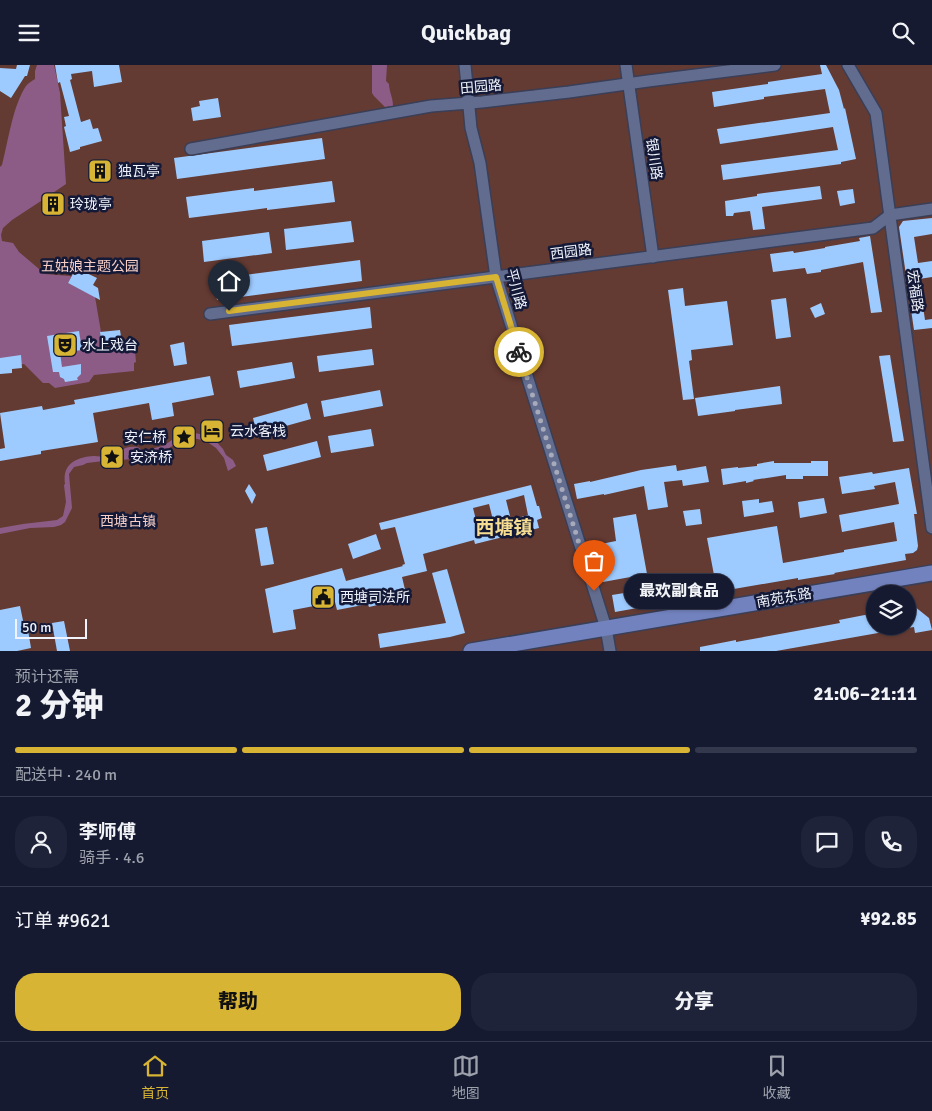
<!DOCTYPE html>
<html lang="zh">
<meta charset="utf-8">
<style>
body{margin:0;font-family:Signika,"Noto Sans SC",sans-serif;background:#1e2339;color:#f1f3f6;height:100vh;display:flex;flex-direction:column;font-size:19px;white-space:nowrap}
*{box-sizing:border-box;margin:0}
p{font-size:16px;color:#9da1ab}
.icon{flex:none;width:28px;height:28px;fill:none;stroke:currentColor;stroke-width:2;stroke-linecap:round;stroke-linejoin:round}
.map{position:relative;height:586px;overflow:hidden}
.panel{display:flex;flex-direction:column;background:#151a31;flex:1}
.panel>*{flex:none}
.buttons{position:absolute;left:866px;top:520px;display:grid;gap:10px}
.buttons a{display:grid;place-items:center;width:50px;height:50px;border-radius:50%;background:#151a31;box-shadow:0 1px 4px #0004,0 0 0 1px #34384d;font-size:25px}
.scale{position:absolute;left:15px;bottom:12px;width:72px;box-sizing:border-box;padding-left:5px;border:2px solid #f0f3fb;border-top:0;font-size:14px;line-height:18px;white-space:nowrap;color:#f0f3fb;-webkit-text-stroke:4px #131937;paint-order:stroke}
.pin{position:absolute;display:grid;place-items:center;width:42px;height:42px;color:#fff;margin:-51px -21px;border-radius:50% 50% 50% 0;rotate:-45deg;box-shadow:0 0 5px #0007}
.pin .icon{rotate:45deg}
.courier{position:absolute;display:grid;place-items:center;width:50px;height:50px;margin:-25px;border:4px solid #d8b434;border-radius:50%;background:#fff;color:#222;box-shadow:0 1px 6px #0007}
.bubble{position:absolute;height:35px;border-radius:18px;background:#151a31;box-shadow:0 1px 4px #0004,0 0 0 1px #34384d;font-size:16px;font-weight:800;line-height:35px;text-align:center}
.head em{font-style:normal;font-weight:800}
.head div{display:flex;flex-direction:column-reverse}
.head{display:flex;align-items:center;justify-content:space-between;height:85px;padding:0 15px}
h1{font-size:32px;font-weight:800;line-height:38px}
.bar{display:grid;grid-template-columns:repeat(4,1fr);gap:8px 5px;align-content:center;height:60px;padding:0 15px}
.bar i{height:6px;border-radius:4px;background:#34384d}
.bar .current{background:#d8b434}
.bar p{grid-column:span 4}
.line{display:flex;align-items:center;gap:12px;padding:0 15px;border-top:1px solid #34384d}
.line div{flex:1}
.round{display:grid;place-items:center;flex:none;width:52px;height:52px;border-radius:20px;background:#1e2339}
.primary-button{display:flex;gap:10px;margin-top:auto;padding:10px 15px}
.primary-button a{flex:1;height:58px;border-radius:20px;background:#d8b434;color:#111;font-size:20px;font-weight:800;line-height:58px;text-align:center}
.primary-button a+a{background:#1e2339;color:#f1f3f6}
header{display:flex;justify-content:space-between;align-items:center;height:65px;padding:0 15px;background:#151a31;font-size:22px;font-weight:800}
.dock{display:flex;justify-content:space-around;align-items:center;height:70px;border-top:1px solid #34384d;background:#151a31;font-size:14px;color:#9da1ab}
.dock a{display:grid;justify-items:center;gap:2px}
.dock .current{color:#d8b434}
.map>svg:first-child{display:block}
.green{fill:#643b33;fill-rule:evenodd}
.water{fill:#8d5c86}
.building{fill:#9ecbff;fill-rule:evenodd}
.lines{fill:none;stroke-linecap:round;stroke-linejoin:round}
.minor-casing{stroke:#3a3e56;stroke-width:14}
.major-casing{stroke:#3a3e56;stroke-width:18}
.minor{stroke:#626c8f;stroke-width:11}
.major{stroke:#7282be;stroke-width:15}
.done{stroke:#a6aaba;stroke-width:5;stroke-dasharray:0 9}
.route{stroke:#d8b434;stroke-width:6}
.labels{text-anchor:middle;dominant-baseline:central;stroke-width:5;stroke-linejoin:round;paint-order:stroke}
.street-label{font-size:14px;fill:#f0f3fb;stroke:#131937}
.poi-label{font-size:14px;fill:#f0f3fb;stroke:#131937;text-anchor:start}
.park-label{font-size:14px;fill:#f6cec6;stroke:#131937}
.district-label{font-size:19px;font-weight:bold;fill:#f6dd91;stroke:#131937}
</style>
<header><svg class="icon" aria-label="menu" viewBox="0 0 24 24"><path d="M4 6h16M4 12h16M4 18h16"/></svg>Quickbag<svg class="icon" aria-label="search" viewBox="0 0 24 24"><circle cx="10" cy="10" r="6"/><path d="M15 15l6 6"/></svg></header>
<div class="map">
<svg width="932" height="586" viewBox="0 0 932 586">
<rect width="100%" height="100%" fill="#1c2341"/>
<path class="green" d="M0,0h932v586h-932zM875,529h33v32h-33z"/>
<g class="water">
<path d="M37,0h17l6,28 6,91 -22,15 -32,21 -9,8 -2,7 1,6 11,2 6,9 26,22 25,2 1,1 -3,6 20,10 6,-2 7,41 -1,1 2,13h2v3l5,4 8,-3 18,1 1,11 -2,1v8l-40,4 -5,7 -34,6 -6,-5h-6l-19,-19 -24,3v-200l2,-2c6,-23 11,-60 24,-79 2,-3 6,-5 9,-7v-8z"/>
<path d="M372,0h15l-1,16 3,3c0,7 4,14 4,22l-8,1 -11,-11 -2,-3z"/>
<path d="M187,365l2,2 22,4 12,13 3,6 7,5 3,6 -8,5 -4,-13 -8,-10 -10,-7 -13,-3h-10l-15,11 -30,9 -16,2 -2,-1 -33,4 -4,2 -9,2 -5,7 3,34 -7,14 -4,3 -7,2 -24,1 -30,6v-6l23,-4 34,-4 6,-4 3,-14 -2,-17 1,-1c-3,-20 11,-27 29,-28 6,0 13,2 19,0 2,0 5,-4 7,-5 5,-4 11,-5 18,-4l6,5c6,-4 15,-4 22,-8 8,-4 11,-12 21,-14z"/>
</g>
<g class="building">
<polygon points="17,0 30,0 27,11 25,11 11,33 0,26 0,3 16,4"/>
<polygon points="55,0 119,0 122,17 94,22 92,6 71,9 72,14 70,15 81,57 90,54 93,64 98,63 102,76 80,82 80,84 70,87 64,62 66,61 64,52 69,51 60,17 58,18"/>
<polygon points="820,0 826,0 839,25 844,44 845,43 856,94 841,97 841,99 723,115 721,100 838,85 833,62 720,79 717,64 830,48 825,24 764,32 764,34 714,42 712,27 768,19 768,17 822,9"/>
<polygon points="218,33 221,52 193,56 191,43 200,41 199,36"/>
<polygon points="322,73 325,94 177,114 174,93"/>
<circle cx="100" cy="107" r="8"/>
<polygon points="332,116 335,137 267,145 267,143 189,153 186,132 254,123 254,126"/>
<polygon points="820,121 822,134 762,142 765,164 753,165 750,146 734,148 733,151 726,151 725,136 757,131 757,129"/>
<polygon points="853,124 855,138 840,141 837,126"/>
<circle cx="53" cy="140" r="8"/>
<polygon points="932,153 932,169 914,172 918,198 932,196 932,212 919,214 925,255 932,254 932,263 914,265 899,162 903,156"/>
<polygon points="351,156 354,177 286,185 284,164"/>
<polygon points="269,167 272,188 204,197 202,176"/>
<polygon points="870,171 882,247 871,248 863,197 821,205 821,207 807,209 805,203 773,207 770,189 793,186 794,188 825,183 825,182 860,176 859,173"/>
<polygon points="360,195 362,216 217,235 214,214"/>
<polygon points="76,203 97,213 93,220 98,223 100,235 68,218"/>
<polygon points="683,223 685,241 727,236 733,280 691,285 692,295 689,296 694,334 683,335 668,225"/>
<polygon points="786,233 791,272 776,274 771,235"/>
<polygon points="821,238 825,249 815,253 810,243"/>
<polygon points="370,242 372,263 232,281 229,260"/>
<polygon points="120,265 122,278 102,282 100,267"/>
<polygon points="79,266 82,285 60,288 62,302 81,299 81,309 77,313 78,315 65,317 64,314 60,312 59,307 53,307 47,271"/>
<polygon points="184,277 187,299 174,301 170,280"/>
<polygon points="372,284 374,300 319,307 317,291"/>
<polygon points="21,290 22,303 12,304 12,308 0,309 0,293"/>
<polygon points="890,290 904,376 893,377 879,291"/>
<polygon points="292,297 295,313 240,323 237,306"/>
<polygon points="210,311 214,330 172,338 174,351 152,355 149,338 93,348 98,377 41,386 41,389 0,396 0,384 5,383 0,348 42,341 43,345 75,339 74,335"/>
<polygon points="780,321 782,339 735,345 735,346 698,351 695,333"/>
<polygon points="380,325 383,341 324,352 321,336"/>
<polygon points="307,338 311,354 257,369 253,353"/>
<polygon points="371,364 374,381 331,388 328,371"/>
<polygon points="317,376 321,392 267,406 263,390"/>
<polygon points="774,396 774,398 811,398 811,396 828,396 828,411 803,411 803,414 786,414 786,410 753,415 754,416 746,418 746,416 723,420 721,404 738,402 738,403 757,401 757,399"/>
<polygon points="676,400 677,406 706,401 709,417 683,421 682,415 664,417 668,442 648,445 644,421 604,430 604,429 577,434 574,419 590,416 590,417 641,405"/>
<polygon points="909,403 917,449 914,449 918,481 917,485 913,488 905,489 906,495 834,508 835,509 798,515 798,513 699,530 699,532 615,547 612,530 704,515 704,512 714,510 707,473 777,461 783,498 844,487 844,485 897,476 894,457 842,467 839,450 899,439 895,417 874,421 875,424 842,429 839,412 872,407 873,409"/>
<polygon points="249,419 256,430 252,439 245,426"/>
<path d="M531,420l6,21h2l3,12 -5,2 2,8 -64,16 -1,-4 -51,14 4,17 -25,6 5,21 -38,9 -1,-3 -31,6 -2,-8 -42,8 3,19 -23,4 -8,-44 77,-21 4,13 57,-15 -1,-1 3,-1 -10,-37 -14,3 -2,-7zM524,430l4,20 -17,5 -5,-20zM489,439l5,20 -16,4 -5,-20z"/>
<polygon points="824,433 827,448 800,453 798,437"/>
<polygon points="759,434 759,438 772,436 774,447 744,452 742,436"/>
<polygon points="700,444 702,459 686,461 683,446"/>
<polygon points="636,449 647,509 603,517 594,500 591,481 616,476 613,453"/>
<polygon points="267,462 274,499 261,501 255,464"/>
<polygon points="376,469 381,484 353,494 348,479"/>
<polygon points="447,504 465,568 450,572 380,583 378,569 446,558 432,508"/>
<polygon points="20,541 25,565 28,565 31,583 17,586 0,586 0,545"/>
<polygon points="914,541 929,553 932,565 915,568 914,562 908,563 908,542"/>
<polygon points="875,548 875,561 895,561 895,565 776,586 700,586 700,582 736,575 736,577 840,558 839,555"/>
<polygon points="64,556 70,586 57,586 52,558"/>
</g>
<g class="lines">
<g class="minor-casing">
<g id="minor">
<polyline points="465,0 471,63 480,98 496,212 606,563 610,586"/>
<polyline points="626,0 653,192"/>
<polyline points="848,0 876,48 932,463"/>
<polyline points="191,84 431,41 482,37 569,27 648,16 775,0"/>
<polyline points="210,249 873,163 890,150 932,144"/>
</g>
</g>
<g class="major-casing">
<polyline id="major" points="471,586 932,508"/>
</g>
<use href="#minor" class="minor"/>
<use href="#major" class="major"/>
</g>
<g class="lines">
<polyline class="done" points="519,287 594,526"/>
<polyline class="route" points="229,246 496,212 519,287"/>
</g>
<defs>
<g id="building-square" transform="scale(1.25)"><rect x="-9" y="-9" width="18" height="18" rx="4" fill="#d8b434" stroke="#131937"/><path d="M-4-6H4V6H1V3H-1V6H-4ZM-2.5-4.3h1.7v1.8h-1.7ZM.8-4.3h1.7v1.8H.8ZM-2.5-1h1.7V.8h-1.7ZM.8-1h1.7V.8H.8Z" fill="#111"/></g>
<g id="theatre-square" transform="scale(1.25)"><rect x="-9" y="-9" width="18" height="18" rx="4" fill="#d8b434" stroke="#131937"/><path d="M-5-5.5Q0-4 5-5.5V0Q5 5 0 6Q-5 5-5 0ZM-3.3-2.5H-1v1.5H-3.3ZM1-2.5H3.3v1.5H1ZM-2.8 1Q0 5.5 2.8 1Z" fill="#111"/></g>
<g id="hotel-square" transform="scale(1.25)"><rect x="-9" y="-9" width="18" height="18" rx="4" fill="#d8b434" stroke="#131937"/><path d="M-6-4.5h1.5V1H6V5H4.5V3h-9V5H-6ZM-4 0a1.8 1.8 0 1 1 3.6 0ZM.5 0V-2.5h3Q6-2.5 6 0Z" fill="#111"/></g>
<g id="sight-square" transform="scale(1.25)"><rect x="-9" y="-9" width="18" height="18" rx="4" fill="#d8b434" stroke="#131937"/><path d="M0-6L1.8-2.2L6-1.7L2.9 1.2L3.7 5.4L0 3.3L-3.7 5.4L-2.9 1.2L-6-1.7L-1.8-2.2Z" fill="#111"/></g>
<g id="civic-square" transform="scale(1.25)"><rect x="-9" y="-9" width="18" height="18" rx="4" fill="#d8b434" stroke="#131937"/><path d="M-.6-6.5H3V-4.5H.6V-3L4-1V1h2V6H-6V1h2V-1L-.6-3ZM-1.2 2.5V6h2.4V2.5Z" fill="#111"/></g>
</defs>
<g fill-rule="evenodd">
<use href="#building-square" x="100" y="106"/>
<use href="#building-square" x="53" y="139"/>
<use href="#theatre-square" x="65" y="280"/>
<use href="#hotel-square" x="212" y="366"/>
<use href="#sight-square" x="184" y="372"/>
<use href="#sight-square" x="112" y="392"/>
<use href="#civic-square" x="323" y="532"/>
</g>
<g class="labels">
<g class="street-label">
<text transform="translate(481 22) rotate(-5)">田园路</text>
<text transform="translate(654 94) rotate(82)">银川路</text>
<text transform="translate(571 187) rotate(-7)">西园路</text>
<text transform="translate(516 224) rotate(75)">平川路</text>
<text transform="translate(915 226) rotate(82)">宏福路</text>
<text transform="translate(784 533) rotate(-10)">南苑东路</text>
</g>
<g class="poi-label">
<text x="118" y="106">独瓦亭</text>
<text x="70" y="139">玲珑亭</text>
<text x="82" y="280">水上戏台</text>
<text x="230" y="366">云水客栈</text>
<text x="166" y="372" text-anchor="end">安仁桥</text>
<text x="130" y="392">安济桥</text>
<text x="340" y="532">西塘司法所</text>
</g>
<g class="park-label">
<text x="90" y="201">五姑娘主题公园</text>
<text x="128" y="456">西塘古镇</text>
</g>
<g class="district-label">
<text x="504" y="463">西塘镇</text>
</g>
</g>
</svg>
<div class="buttons">
<a><svg class="icon" aria-label="layers" viewBox="0 0 24 24"><path d="M12 4l9 5-9 5-9-5zM3 14l9 5 9-5"/></svg></a>
</div>
<div class="scale">50 m</div>
<div class="pin" style="left:594px;top:526px;background:#ea580c"><svg class="icon" aria-label="bag" viewBox="0 0 24 24"><path d="M5 8h14l-1 12H6zM9 8a3 3 0 0 1 6 0"/></svg></div>
<div class="pin" style="left:229px;top:246px;background:#1f2937"><svg class="icon" aria-label="home" viewBox="0 0 24 24"><path d="M3 11l9-7 9 7M6 9v11h12V9"/></svg></div>
<div class="courier" style="left:519px;top:287px"><svg class="icon" aria-label="bike" viewBox="0 0 24 24"><circle cx="6" cy="16" r="4"/><circle cx="18" cy="16" r="4"/><path d="M6 16l4-8h5l3 8M10 8l3 8H6M13 5h3"/></svg></div>
<div class="bubble" style="left:624px;top:509px;width:110px">最欢副食品</div>
</div>
<section class="panel">
<div class="head"><div><h1>2 分钟</h1><p>预计还需</p></div><em>21:06–21:11</em></div>
<div class="bar"><i class="current"></i><i class="current"></i><i class="current"></i><i></i><p>配送中 · 240 m</p></div>
<div class="line" style="height:90px"><a class="round"><svg class="icon" aria-label="person" viewBox="0 0 24 24"><circle cx="12" cy="8" r="4"/><path d="M4 21q1-7 8-7t8 7"/></svg></a><div><b>李师傅</b><p>骑手 · 4.6</p></div><a class="round"><svg class="icon" aria-label="chat" viewBox="0 0 24 24"><path d="M4 5h16v11H9l-5 4z"/></svg></a><a class="round"><svg class="icon" aria-label="phone" viewBox="0 0 24 24"><path d="M5 4h4l2 5-3 2q2 4 5 5l2-3 5 2v4C11 20 4 13 5 4z"/></svg></a></div>
<div class="line" style="height:65px"><div>订单 #9621</div><b>¥92.85</b></div>
<div class="primary-button"><a>帮助</a><a>分享</a></div>
</section>
<nav class="dock">
<a class="current"><svg class="icon" aria-label="home" viewBox="0 0 24 24"><path d="M3 11l9-7 9 7M6 9v11h12V9"/></svg>首页</a>
<a><svg class="icon" aria-label="map" viewBox="0 0 24 24"><path d="M3 6l6-2 6 2 6-2v14l-6 2-6-2-6 2zM9 4v14M15 6v14"/></svg>地图</a>
<a><svg class="icon" aria-label="saved" viewBox="0 0 24 24"><path d="M7 4h10v16l-5-4-5 4z"/></svg>收藏</a>
</nav>
